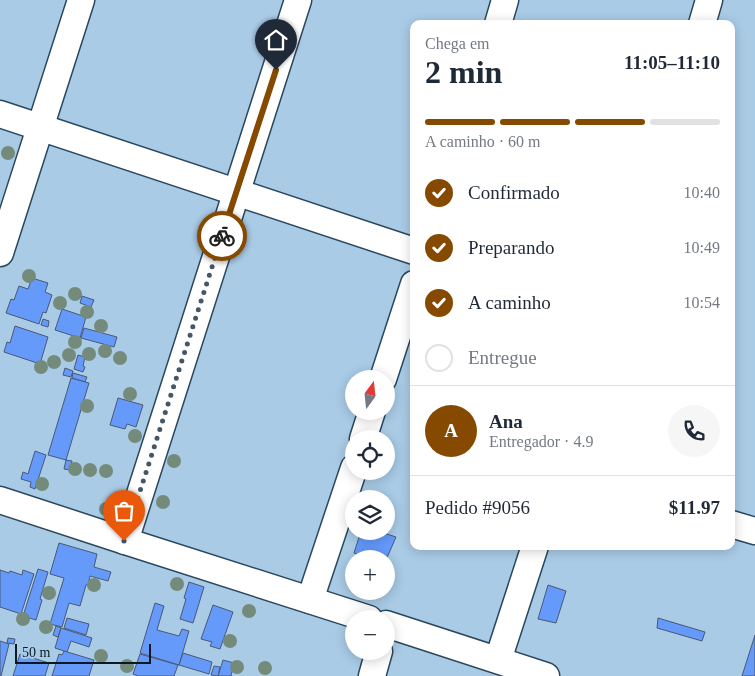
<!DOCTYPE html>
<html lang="pt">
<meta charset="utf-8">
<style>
body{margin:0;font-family:"Times New Roman",serif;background:#f6f6f7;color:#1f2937;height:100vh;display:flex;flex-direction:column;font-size:19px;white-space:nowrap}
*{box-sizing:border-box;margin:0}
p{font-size:16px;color:#747a83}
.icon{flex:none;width:28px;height:28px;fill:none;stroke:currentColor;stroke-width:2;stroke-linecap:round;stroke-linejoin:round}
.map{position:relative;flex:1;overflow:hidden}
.drawer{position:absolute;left:410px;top:20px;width:325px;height:530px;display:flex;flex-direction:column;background:#fff;border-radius:10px;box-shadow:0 2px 12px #0003}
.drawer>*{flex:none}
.needle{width:32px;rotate:15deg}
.tools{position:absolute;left:345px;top:370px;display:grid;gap:10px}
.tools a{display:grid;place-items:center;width:50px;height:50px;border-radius:50%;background:#fff;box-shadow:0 2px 12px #0003;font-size:25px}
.scale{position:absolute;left:15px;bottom:12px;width:136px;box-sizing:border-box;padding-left:5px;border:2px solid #0c1922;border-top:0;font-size:14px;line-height:18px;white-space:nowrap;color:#0c1922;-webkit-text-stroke:4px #a9cbe6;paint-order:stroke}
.pin{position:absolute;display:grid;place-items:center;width:42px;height:42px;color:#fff;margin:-51px -21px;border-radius:50% 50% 50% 0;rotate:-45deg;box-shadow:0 0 5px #0007}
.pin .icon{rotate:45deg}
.courier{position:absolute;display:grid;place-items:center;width:50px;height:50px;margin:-25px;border:4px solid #854a00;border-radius:50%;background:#fff;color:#222;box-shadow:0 1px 6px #0007}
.headline em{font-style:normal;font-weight:600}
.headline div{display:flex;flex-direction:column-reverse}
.headline{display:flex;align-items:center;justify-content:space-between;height:85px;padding:0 15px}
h1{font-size:32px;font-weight:600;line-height:38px}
.bar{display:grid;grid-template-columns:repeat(4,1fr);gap:8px 5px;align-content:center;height:60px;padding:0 15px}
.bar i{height:6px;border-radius:4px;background:#e0e1e3}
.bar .selected{background:#854a00}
.bar p{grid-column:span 4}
.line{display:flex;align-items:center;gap:12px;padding:0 15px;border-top:1px solid #e0e1e3}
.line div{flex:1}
.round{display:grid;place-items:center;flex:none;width:52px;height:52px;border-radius:26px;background:#f6f6f7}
ol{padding:0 15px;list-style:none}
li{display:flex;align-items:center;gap:15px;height:55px}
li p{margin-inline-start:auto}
li .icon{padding:5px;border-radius:50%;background:#854a00;color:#fff;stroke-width:4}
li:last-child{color:#747a83}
li i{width:28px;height:28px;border:2px solid #e0e1e3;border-radius:50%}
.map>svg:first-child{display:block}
.building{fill:#6599fa;stroke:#495976}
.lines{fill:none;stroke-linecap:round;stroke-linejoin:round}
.minor-casing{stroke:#29475d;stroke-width:29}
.minor{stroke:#fff;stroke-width:26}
.tree{fill:#748a7b}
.done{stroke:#435767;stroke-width:5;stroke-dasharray:0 9}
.route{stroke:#854a00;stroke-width:6}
</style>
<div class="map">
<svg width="755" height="676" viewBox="0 0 755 676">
<rect width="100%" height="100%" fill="#a9cbe6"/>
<g class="building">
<polygon points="32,278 48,283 45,292 52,295 46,313 43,312 39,324 6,313 11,299 14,300 19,286 28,289"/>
<polygon points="82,296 94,300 91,307 80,303"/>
<polygon points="62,309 86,317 80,338 55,330"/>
<polygon points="43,319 49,321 48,327 41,325"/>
<polygon points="15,326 48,337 40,364 4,352 7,342 10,343"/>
<polygon points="84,328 117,337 114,347 81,338"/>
<polygon points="78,355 85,357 83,366 85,367 83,372 74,369"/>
<polygon points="65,368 73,371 71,377 63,375"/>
<polygon points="73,373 87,377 85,382 72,378"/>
<polygon points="71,378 89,383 66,460 48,455"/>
<polygon points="118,398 143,405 136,427 127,424 125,429 110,425"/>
<polygon points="35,451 46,455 35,489 30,487 31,482 21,479 23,472 28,474"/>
<polygon points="66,460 72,461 70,470 64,469"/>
<polygon points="361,531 378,531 396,537 386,560 386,559 368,559 354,553"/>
<polygon points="59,543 97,554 94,567 111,572 108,581 90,576 88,585 86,585 80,606 69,603 62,627 50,624 64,578 50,574"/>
<polygon points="38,569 48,572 40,599 42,600 36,620 23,616"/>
<polygon points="0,570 9,573 10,571 22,575 23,570 34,574 21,614 0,607"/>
<polygon points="189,582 204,587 193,623 180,619 186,599 184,598"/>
<polygon points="548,585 566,591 556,623 538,619"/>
<polygon points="155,603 164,606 157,630 179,636 182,629 189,631 179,665 140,653"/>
<polygon points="213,605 233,612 220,649 210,646 212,642 201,639"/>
<polygon points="67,618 89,624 86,635 64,628"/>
<polygon points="658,618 705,632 702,641 657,628"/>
<polygon points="56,626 61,628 58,637 53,635"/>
<polygon points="61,628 92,638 89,647 71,641 67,652 55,648"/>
<polygon points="755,635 755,676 742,676"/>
<polygon points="8,638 15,639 14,644 7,643"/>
<polygon points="0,641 9,644 1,676 0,676"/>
<polygon points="64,651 94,660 89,676 52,676 59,654 62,655"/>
<polygon points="183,653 212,662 209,674 179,665"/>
<polygon points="20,654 49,663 45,676 13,676"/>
<polygon points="140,654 178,665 174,676 138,676 133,674"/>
<polygon points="223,660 234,663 231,676 218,676"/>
<polygon points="214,666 220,667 218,676 211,675"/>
</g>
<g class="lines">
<g class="minor-casing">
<g id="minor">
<polyline points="498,24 505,0"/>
<polyline points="702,24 709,0"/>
<polyline points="0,114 414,251"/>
<polyline points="0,253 81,0"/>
<polyline points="383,379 414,284"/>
<polyline points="363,439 372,411"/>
<polyline points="0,500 125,541 369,619"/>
<polyline points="731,524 755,531"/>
<polyline points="125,541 298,0"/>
<polyline points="310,600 354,468"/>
<polyline points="386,624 546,676"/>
<polyline points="498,660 535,546"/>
<polyline points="372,676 379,651"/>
</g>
</g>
<use href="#minor" class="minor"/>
</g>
<g class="tree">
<circle cx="8" cy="153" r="7"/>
<circle cx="29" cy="276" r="7"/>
<circle cx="75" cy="294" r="7"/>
<circle cx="60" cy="303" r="7"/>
<circle cx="87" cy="312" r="7"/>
<circle cx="101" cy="326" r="7"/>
<circle cx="75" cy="342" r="7"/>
<circle cx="105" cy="351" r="7"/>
<circle cx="89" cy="354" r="7"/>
<circle cx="69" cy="355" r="7"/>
<circle cx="120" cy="358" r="7"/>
<circle cx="54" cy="362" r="7"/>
<circle cx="41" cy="367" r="7"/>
<circle cx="130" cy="394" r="7"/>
<circle cx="87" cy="406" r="7"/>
<circle cx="135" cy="436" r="7"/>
<circle cx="174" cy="461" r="7"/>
<circle cx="75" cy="469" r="7"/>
<circle cx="90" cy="470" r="7"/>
<circle cx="106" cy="471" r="7"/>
<circle cx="42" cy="484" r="7"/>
<circle cx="163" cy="502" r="7"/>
<circle cx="106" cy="509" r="7"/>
<circle cx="177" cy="584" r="7"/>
<circle cx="94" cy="585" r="7"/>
<circle cx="49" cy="593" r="7"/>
<circle cx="249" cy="611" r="7"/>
<circle cx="23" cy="619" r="7"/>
<circle cx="46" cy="627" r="7"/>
<circle cx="230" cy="641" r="7"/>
<circle cx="101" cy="656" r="7"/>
<circle cx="127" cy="666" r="7"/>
<circle cx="237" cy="667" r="7"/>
<circle cx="265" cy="668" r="7"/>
</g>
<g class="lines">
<polyline class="done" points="124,541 222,236"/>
<polyline class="route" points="222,236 276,70"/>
</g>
</svg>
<div class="tools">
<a><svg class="needle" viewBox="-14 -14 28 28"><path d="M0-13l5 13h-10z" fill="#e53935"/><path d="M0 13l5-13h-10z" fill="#747a83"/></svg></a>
<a><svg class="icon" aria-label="locate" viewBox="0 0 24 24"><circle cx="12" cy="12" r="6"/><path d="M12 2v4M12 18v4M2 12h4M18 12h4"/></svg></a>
<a><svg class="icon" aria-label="layers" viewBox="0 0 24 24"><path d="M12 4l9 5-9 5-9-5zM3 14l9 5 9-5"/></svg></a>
<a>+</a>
<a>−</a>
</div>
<div class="scale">50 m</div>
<div class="pin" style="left:124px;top:541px;background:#ea580c"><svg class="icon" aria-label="bag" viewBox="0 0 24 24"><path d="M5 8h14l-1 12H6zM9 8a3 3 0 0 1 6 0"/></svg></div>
<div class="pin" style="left:276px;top:70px;background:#1f2937"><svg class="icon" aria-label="home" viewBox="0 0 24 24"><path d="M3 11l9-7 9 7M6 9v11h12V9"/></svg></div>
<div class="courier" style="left:222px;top:236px"><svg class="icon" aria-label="bike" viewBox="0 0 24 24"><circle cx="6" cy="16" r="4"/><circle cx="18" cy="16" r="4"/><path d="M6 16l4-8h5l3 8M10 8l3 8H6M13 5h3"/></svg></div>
<section class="drawer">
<div class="headline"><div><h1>2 min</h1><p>Chega em</p></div><em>11:05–11:10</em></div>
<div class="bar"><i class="selected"></i><i class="selected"></i><i class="selected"></i><i></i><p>A caminho · 60 m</p></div>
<ol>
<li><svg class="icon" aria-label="check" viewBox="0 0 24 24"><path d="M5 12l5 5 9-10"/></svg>Confirmado<p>10:40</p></li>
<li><svg class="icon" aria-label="check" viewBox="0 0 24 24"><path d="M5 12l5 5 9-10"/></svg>Preparando<p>10:49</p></li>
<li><svg class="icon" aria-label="check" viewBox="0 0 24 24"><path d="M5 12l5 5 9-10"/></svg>A caminho<p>10:54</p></li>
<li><i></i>Entregue</li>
</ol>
<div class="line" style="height:90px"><b class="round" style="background:#854a00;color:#fff">A</b><div><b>Ana</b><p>Entregador · 4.9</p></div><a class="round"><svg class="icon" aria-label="phone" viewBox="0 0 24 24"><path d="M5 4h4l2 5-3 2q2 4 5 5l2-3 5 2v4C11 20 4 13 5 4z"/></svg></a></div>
<div class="line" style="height:65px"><div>Pedido #9056</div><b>$11.97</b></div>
</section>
</div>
